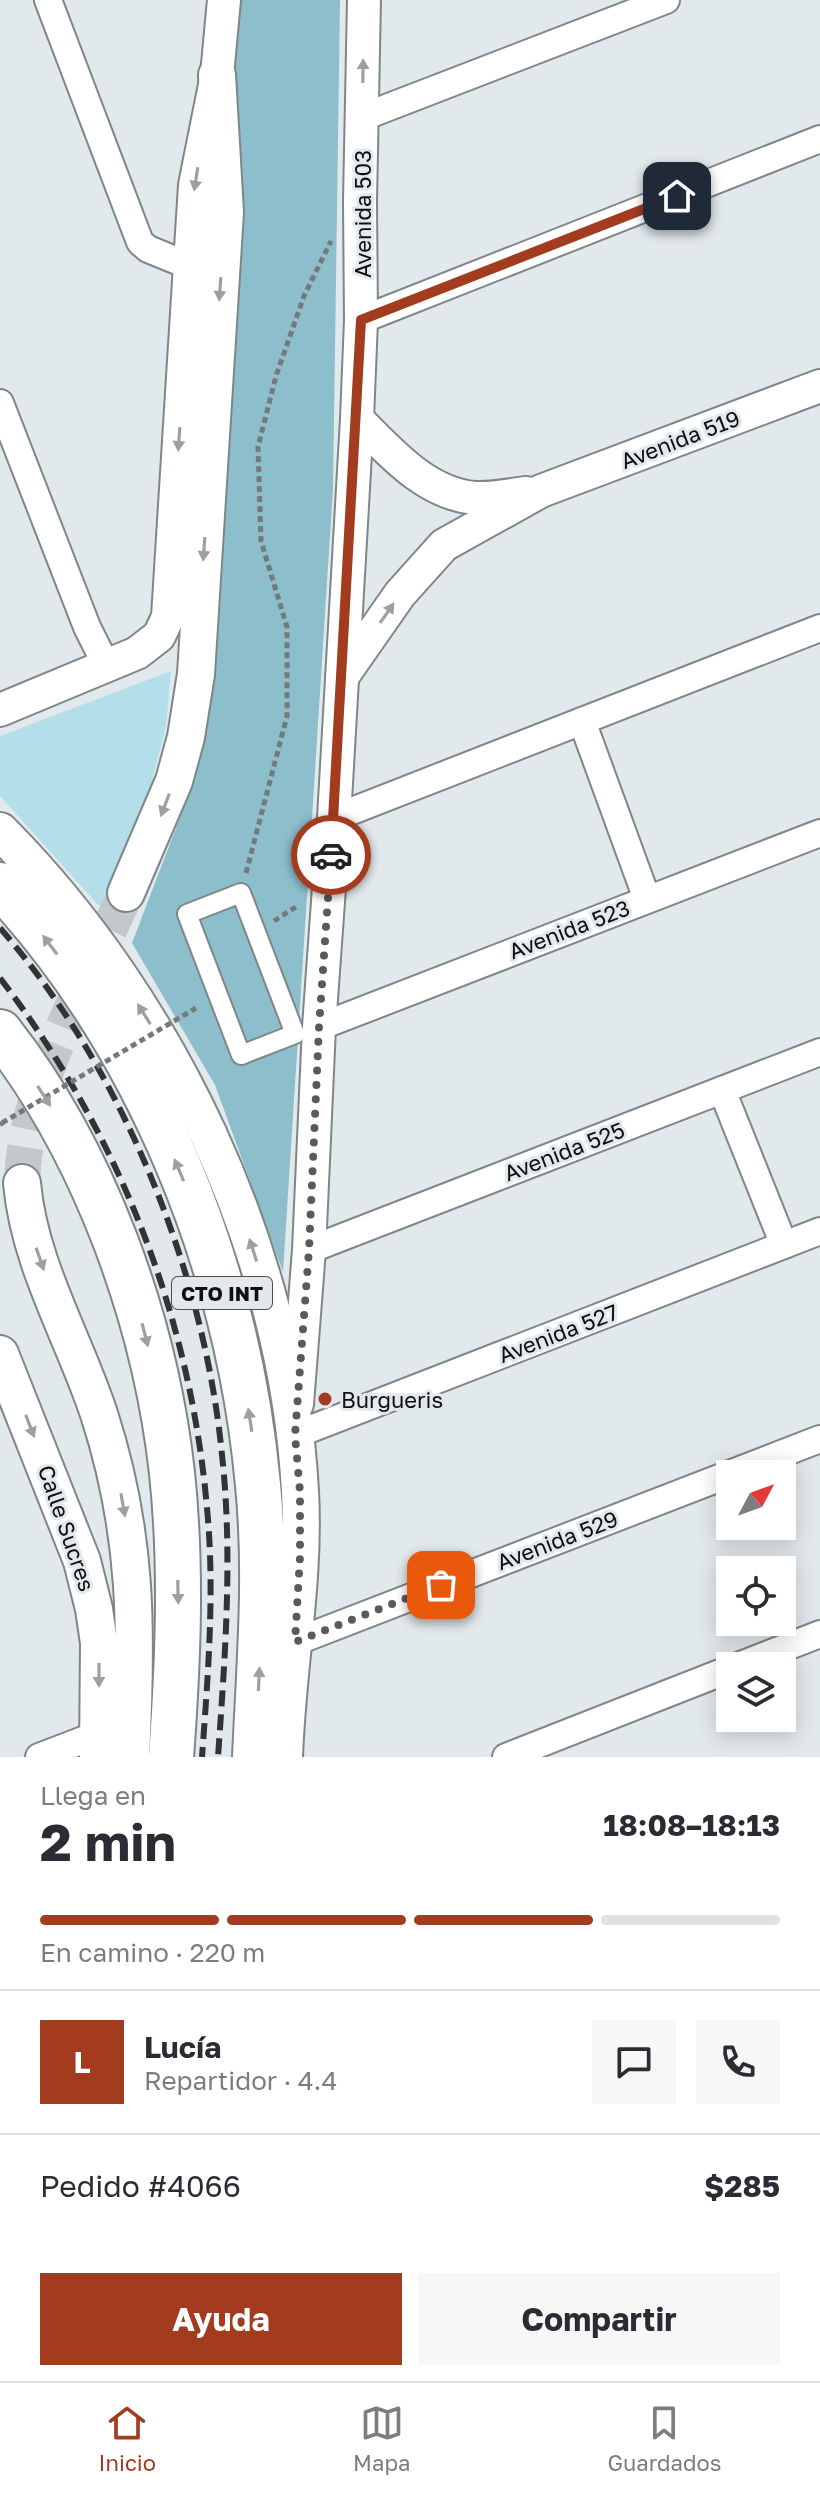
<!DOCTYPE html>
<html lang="es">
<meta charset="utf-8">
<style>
body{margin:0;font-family:"Golos Text",sans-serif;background:#f7f7f7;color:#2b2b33;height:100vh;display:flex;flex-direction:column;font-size:30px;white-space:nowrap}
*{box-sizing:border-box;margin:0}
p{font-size:26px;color:#7c7c81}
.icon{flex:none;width:44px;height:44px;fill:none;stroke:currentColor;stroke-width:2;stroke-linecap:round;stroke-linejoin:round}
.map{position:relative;height:1757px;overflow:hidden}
.details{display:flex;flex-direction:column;background:#fff;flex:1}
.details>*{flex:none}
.needle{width:52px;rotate:49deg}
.tools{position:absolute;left:716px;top:1460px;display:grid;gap:16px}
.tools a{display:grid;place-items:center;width:80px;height:80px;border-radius:0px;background:#fff;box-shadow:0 4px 20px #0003;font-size:40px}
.pin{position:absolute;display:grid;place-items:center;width:68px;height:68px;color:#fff;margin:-34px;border-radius:16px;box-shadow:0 4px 12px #0006}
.courier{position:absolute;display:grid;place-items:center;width:80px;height:80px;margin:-40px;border:6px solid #a33b1f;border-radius:50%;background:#fff;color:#222;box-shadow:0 2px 10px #0007}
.summary em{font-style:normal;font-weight:700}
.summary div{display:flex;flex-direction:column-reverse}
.summary{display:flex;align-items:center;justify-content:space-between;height:136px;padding:0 40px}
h1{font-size:52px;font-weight:700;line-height:60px}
.bar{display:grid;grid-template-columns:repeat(4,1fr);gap:12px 8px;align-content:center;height:96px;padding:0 40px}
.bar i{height:10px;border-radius:6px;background:#e1e1e2}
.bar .active{background:#a33b1f}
.bar p{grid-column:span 4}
.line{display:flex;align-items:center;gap:20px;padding:0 40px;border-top:2px solid #e1e1e2}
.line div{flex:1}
.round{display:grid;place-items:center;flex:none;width:84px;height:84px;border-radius:0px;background:#f7f7f7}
.button{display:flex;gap:16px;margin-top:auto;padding:16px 40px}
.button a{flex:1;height:92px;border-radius:0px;background:#a33b1f;color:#fff;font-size:32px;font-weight:700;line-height:92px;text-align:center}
.button a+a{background:#f7f7f7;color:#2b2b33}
.menu{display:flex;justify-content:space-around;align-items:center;height:112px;border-top:2px solid #e1e1e2;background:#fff;font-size:22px;color:#7c7c81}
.menu a{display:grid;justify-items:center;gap:4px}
.menu .active{color:#a33b1f}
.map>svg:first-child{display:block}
.green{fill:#b5deeb}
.forest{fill:#8dbecc}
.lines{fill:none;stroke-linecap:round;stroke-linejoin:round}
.secondary-tunnel{stroke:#c2c8cb;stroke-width:36;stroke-dasharray:36 18;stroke-linecap:butt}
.pedestrian-casing{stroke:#7f8688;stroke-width:22}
.minor-casing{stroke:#7f8688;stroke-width:30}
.tertiary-casing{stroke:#7f8688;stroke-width:36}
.secondary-casing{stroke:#7f8688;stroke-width:40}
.motorway-casing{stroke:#7f8688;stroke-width:48}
.path{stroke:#74797b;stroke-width:5;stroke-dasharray:6 4;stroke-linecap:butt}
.pedestrian{stroke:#fff;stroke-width:18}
.minor{stroke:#fff;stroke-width:26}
.tertiary{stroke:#fff;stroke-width:32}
.secondary{stroke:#fff;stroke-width:36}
.motorway{stroke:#fff;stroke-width:44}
.rail{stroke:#313335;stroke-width:6;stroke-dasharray:16 8;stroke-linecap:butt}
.path-bridge{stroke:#74797b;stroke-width:5;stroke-dasharray:6 4;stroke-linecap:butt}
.oneway{fill:#9e9f9f}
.done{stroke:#585b5d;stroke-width:8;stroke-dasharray:0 14.4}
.route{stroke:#a33b1f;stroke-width:10}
.poi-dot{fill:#a33b1f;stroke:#e2e9ec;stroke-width:3}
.labels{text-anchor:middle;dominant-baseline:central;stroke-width:6;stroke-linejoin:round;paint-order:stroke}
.shield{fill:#e2e9ec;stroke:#4d5052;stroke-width:2}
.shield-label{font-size:20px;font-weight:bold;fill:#0d0f10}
.street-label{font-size:22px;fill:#0d0f10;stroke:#e2e9ec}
.poi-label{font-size:22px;fill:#0d0f10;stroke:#e2e9ec;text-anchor:start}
</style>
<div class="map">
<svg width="820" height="1757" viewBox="0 0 820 1757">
<rect width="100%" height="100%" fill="#e2e9ec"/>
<polygon class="green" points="171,671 166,726 151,785 100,907 0,796 0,736"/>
<polygon class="forest" points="238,0 340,0 333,489 283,1272 215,1085 132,943 192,786 209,682 223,430"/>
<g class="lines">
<path class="secondary-tunnel" d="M22,1183c2,-95 65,-203 104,-290"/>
<g class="pedestrian-casing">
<polygon id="pedestrian" points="241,893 295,1034 241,1055 187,914"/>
</g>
<g class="minor-casing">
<g id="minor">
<polyline points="48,0 140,242 148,249 190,266"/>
<polyline points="363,117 666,0"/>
<polyline points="361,320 820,139"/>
<polyline points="0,403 87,627 107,667"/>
<polyline points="582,721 647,899"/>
<polyline points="334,818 820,628"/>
<polyline points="319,1027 820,833"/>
<polyline points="722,1090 784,1245"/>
<polyline points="309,1250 820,1052"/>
<polyline points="295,1435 820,1231"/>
<polyline points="295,1642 820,1439"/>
<polyline points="738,1666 820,1634"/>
<polyline points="39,1757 99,1734"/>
<polyline points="506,1757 730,1669"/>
</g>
</g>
<g class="tertiary-casing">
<g id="tertiary">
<path d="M357,419c33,33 69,75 118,79 17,1 35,-3 51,-5"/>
<polyline points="342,677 400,594 444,545 541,491 820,386"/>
<polyline points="0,710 137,653 159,636 168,617 195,185 217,75 224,0"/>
<polyline points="297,1404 309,1250 319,1027 334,818 357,419 361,320 360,201 364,0"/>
</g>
</g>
<g class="secondary-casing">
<g id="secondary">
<path d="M0,831c169,170 287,419 300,660 5,89 -13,177 -16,266"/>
<polyline points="126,893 174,781 186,737 196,674 225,212 217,75"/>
<path d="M22,1183c7,81 52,155 77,231 39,120 38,218 32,343"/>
<polyline points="0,1354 82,1561 94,1609 99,1643 98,1757"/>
</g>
</g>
<g class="motorway-casing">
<g id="motorway">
<path d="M0,885c150,161 238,383 258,600 9,90 1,182 -3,272"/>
<path d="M0,1032c95,121 155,288 172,441 10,94 6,190 -1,284"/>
</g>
</g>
<g class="path">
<polyline points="246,873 287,716 287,627 261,541 258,447 276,376 304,296 331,241"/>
<polyline points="274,921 299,905"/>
<polyline points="0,1125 2,1123"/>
</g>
<use href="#pedestrian" class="pedestrian"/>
<use href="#minor" class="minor"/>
<use href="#tertiary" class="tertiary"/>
<use href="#secondary" class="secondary"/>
<use href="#motorway" class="motorway"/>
<g class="rail">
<path d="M0,928c122,140 204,342 222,527 11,100 3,202 -4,302"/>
<path d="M0,978c118,154 190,336 207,530 8,83 1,167 -5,249"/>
</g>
<polyline class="path-bridge" points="2,1123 196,1008"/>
</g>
<defs><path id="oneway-solid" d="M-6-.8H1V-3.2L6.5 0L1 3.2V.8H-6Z" transform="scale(2)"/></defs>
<g class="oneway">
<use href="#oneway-solid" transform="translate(363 71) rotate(-89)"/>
<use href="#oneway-solid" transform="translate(196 179) rotate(99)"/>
<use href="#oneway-solid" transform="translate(220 289) rotate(94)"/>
<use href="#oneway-solid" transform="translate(179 439) rotate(94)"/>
<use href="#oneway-solid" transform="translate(204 549) rotate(94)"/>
<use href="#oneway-solid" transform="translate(387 613) rotate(-55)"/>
<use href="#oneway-solid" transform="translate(165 805) rotate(111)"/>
<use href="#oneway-solid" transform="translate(50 945) rotate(-127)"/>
<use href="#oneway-solid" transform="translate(144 1014) rotate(-122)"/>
<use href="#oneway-solid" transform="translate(44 1096) rotate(57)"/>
<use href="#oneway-solid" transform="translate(179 1170) rotate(-113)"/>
<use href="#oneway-solid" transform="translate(253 1250) rotate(-108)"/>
<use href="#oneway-solid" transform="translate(40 1259) rotate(71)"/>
<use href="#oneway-solid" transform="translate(145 1335) rotate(76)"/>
<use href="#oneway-solid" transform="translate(250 1420) rotate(-99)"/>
<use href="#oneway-solid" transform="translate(30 1426) rotate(69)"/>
<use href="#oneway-solid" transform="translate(123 1505) rotate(80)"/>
<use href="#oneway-solid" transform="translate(178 1592) rotate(89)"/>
<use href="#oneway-solid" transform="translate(99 1675) rotate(90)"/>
<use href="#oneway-solid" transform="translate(259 1679) rotate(-87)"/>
</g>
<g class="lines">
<polyline class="done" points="331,855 319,1027 309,1250 295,1435 300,1492 300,1557 295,1642 441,1585"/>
<polyline class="route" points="331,855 361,320 677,196"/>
</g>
<circle class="poi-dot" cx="325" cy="1399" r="8"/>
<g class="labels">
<rect class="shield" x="172" y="1277" width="100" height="32" rx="6"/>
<g class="shield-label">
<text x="222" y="1293">CTO INT</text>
</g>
<g class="street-label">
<text transform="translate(362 214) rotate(-90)">Avenida 503</text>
<text transform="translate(680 439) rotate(-21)">Avenida 519</text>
<text transform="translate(569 929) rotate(-21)">Avenida 523</text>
<text transform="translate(564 1151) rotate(-21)">Avenida 525</text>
<text transform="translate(558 1333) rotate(-21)">Avenida 527</text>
<text transform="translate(67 1528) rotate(71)">Calle Sucres</text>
<text transform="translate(557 1540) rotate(-21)">Avenida 529</text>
</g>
<g class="poi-label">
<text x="341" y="1399">Burgueris</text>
</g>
</g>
</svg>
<div class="tools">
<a><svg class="needle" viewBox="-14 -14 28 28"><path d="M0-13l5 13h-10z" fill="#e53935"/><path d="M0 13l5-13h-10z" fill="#7c7c81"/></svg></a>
<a><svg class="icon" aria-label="locate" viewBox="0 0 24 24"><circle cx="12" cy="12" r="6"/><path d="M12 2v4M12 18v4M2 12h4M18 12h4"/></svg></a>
<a><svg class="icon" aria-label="layers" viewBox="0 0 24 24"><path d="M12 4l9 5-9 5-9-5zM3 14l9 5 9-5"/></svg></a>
</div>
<div class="pin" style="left:441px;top:1585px;background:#ea580c"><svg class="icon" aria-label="bag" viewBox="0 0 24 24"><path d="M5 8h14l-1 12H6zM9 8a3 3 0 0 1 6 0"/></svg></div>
<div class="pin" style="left:677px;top:196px;background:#1f2937"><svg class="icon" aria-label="home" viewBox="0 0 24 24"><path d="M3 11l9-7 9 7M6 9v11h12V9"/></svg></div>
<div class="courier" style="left:331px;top:855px"><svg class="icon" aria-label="car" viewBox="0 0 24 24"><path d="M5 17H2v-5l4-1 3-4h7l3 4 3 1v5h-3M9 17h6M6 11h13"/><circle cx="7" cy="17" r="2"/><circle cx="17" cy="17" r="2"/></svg></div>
</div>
<section class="details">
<div class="summary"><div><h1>2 min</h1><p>Llega en</p></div><em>18:08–18:13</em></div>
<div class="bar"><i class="active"></i><i class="active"></i><i class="active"></i><i></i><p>En camino · 220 m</p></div>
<div class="line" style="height:144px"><b class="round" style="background:#a33b1f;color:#fff">L</b><div><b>Lucía</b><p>Repartidor · 4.4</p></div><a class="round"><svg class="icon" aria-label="chat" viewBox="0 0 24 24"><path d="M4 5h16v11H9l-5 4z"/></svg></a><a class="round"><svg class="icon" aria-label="phone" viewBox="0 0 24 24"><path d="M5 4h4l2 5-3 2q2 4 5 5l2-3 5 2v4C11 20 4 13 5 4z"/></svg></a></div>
<div class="line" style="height:104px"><div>Pedido #4066</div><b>$285</b></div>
<div class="button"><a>Ayuda</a><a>Compartir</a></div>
</section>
<nav class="menu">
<a class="active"><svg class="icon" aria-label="home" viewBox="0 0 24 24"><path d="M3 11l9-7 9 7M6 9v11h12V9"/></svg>Inicio</a>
<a><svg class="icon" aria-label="map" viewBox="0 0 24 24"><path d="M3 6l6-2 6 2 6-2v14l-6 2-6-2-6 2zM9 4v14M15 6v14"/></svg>Mapa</a>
<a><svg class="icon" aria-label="saved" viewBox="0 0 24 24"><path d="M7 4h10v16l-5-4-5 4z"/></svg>Guardados</a>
</nav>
